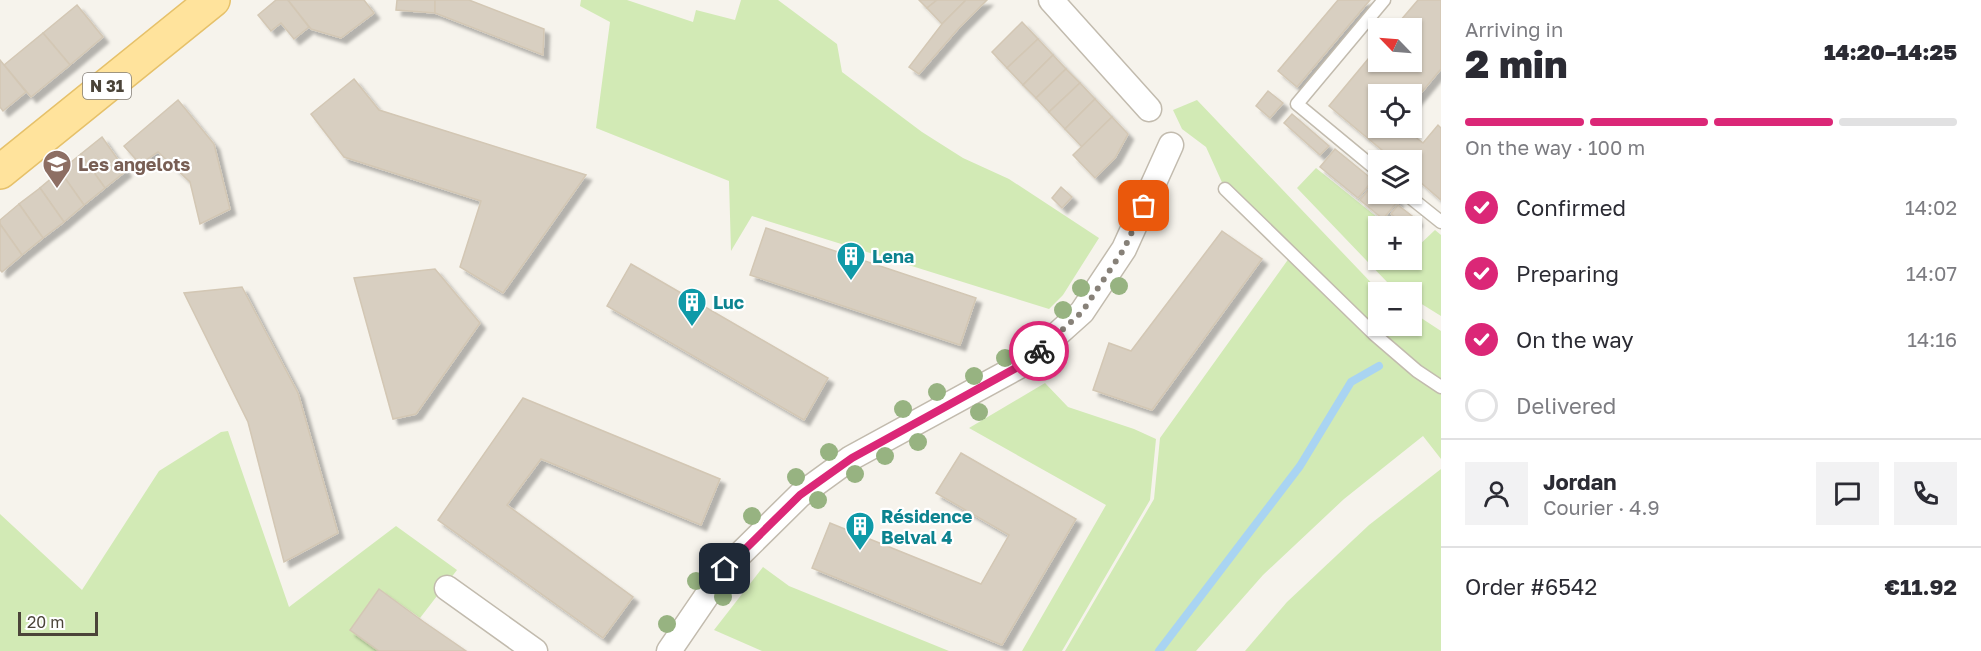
<!DOCTYPE html>
<meta charset="utf-8">
<style>
body{margin:0;font-family:"Golos Text",sans-serif;background:#f2f2f3;color:#2b2b33;height:100vh;display:flex;flex-direction:column;font-size:22px;white-space:nowrap}
*{box-sizing:border-box;margin:0}
p{font-size:20px;color:#7c7c81}
.icon{flex:none;width:33px;height:33px;fill:none;stroke:currentColor;stroke-width:2;stroke-linecap:round;stroke-linejoin:round}
.map{position:relative;flex:1;overflow:hidden}
.sheet{display:flex;flex-direction:column;background:#fff;width:540px}
.sheet>*{flex:none}
.needle{width:39px;rotate:295deg}
.tools{position:absolute;left:1368px;top:18px;display:grid;gap:12px}
.tools a{display:grid;place-items:center;width:54px;height:54px;border-radius:0px;background:#fff;box-shadow:0 2px 4px #0004;font-size:30px}
.scale{position:absolute;left:18px;bottom:15px;width:80px;box-sizing:border-box;padding-left:6px;border:3px solid #4b4439;border-top:0;font-size:16px;line-height:21px;white-space:nowrap;color:#4b4439;-webkit-text-stroke:4px #fff;paint-order:stroke}
.pin{position:absolute;display:grid;place-items:center;width:51px;height:51px;color:#fff;margin:-26px;border-radius:12px;box-shadow:0 3px 9px #0006}
.courier{position:absolute;display:grid;place-items:center;width:60px;height:60px;margin:-30px;border:4px solid #db2777;border-radius:50%;background:#fff;color:#222;box-shadow:0 2px 8px #0007}
.summary em{font-style:normal;font-weight:800}
.summary div{display:flex;flex-direction:column-reverse}
.summary{display:flex;align-items:center;justify-content:space-between;height:102px;padding:0 24px}
h1{font-size:39px;font-weight:800;line-height:45px}
.bar{display:grid;grid-template-columns:repeat(4,1fr);gap:9px 6px;align-content:center;height:72px;padding:0 24px}
.bar i{height:8px;border-radius:4px;background:#e1e1e2}
.bar .active{background:#db2777}
.bar p{grid-column:span 4}
.line{display:flex;align-items:center;gap:15px;padding:0 24px;border-top:2px solid #e1e1e2}
.line div{flex:1}
.round{display:grid;place-items:center;flex:none;width:63px;height:63px;border-radius:0px;background:#f2f2f3}
ol{padding:0 24px;list-style:none}
li{display:flex;align-items:center;gap:18px;height:66px}
li p{margin-inline-start:auto}
li .icon{padding:6px;border-radius:50%;background:#db2777;color:#fff;stroke-width:4}
li:last-child{color:#7c7c81}
li i{width:33px;height:33px;border:3px solid #e1e1e2;border-radius:50%}
main{display:flex;flex:1;min-height:0}
.map>svg:first-child{display:block}
.green{fill:#d2eab5}
.lines{fill:none;stroke-linecap:round;stroke-linejoin:round}
.stream{stroke:#a9d4f2;stroke-width:8}
.building{fill:#d8cfc1;stroke:#d3c7b4;stroke-width:1.5;filter:url(#shadow)}
.service-casing{stroke:#c2bbae;stroke-width:15}
.minor-casing{stroke:#c2bbae;stroke-width:27}
.primary-casing{stroke:#e6c16a;stroke-width:36}
.service{stroke:#fff;stroke-width:12}
.minor{stroke:#fff;stroke-width:24}
.primary{stroke:#ffe39c;stroke-width:33}
.tree{fill:#97b381}
.done{stroke:#878178;stroke-width:6;stroke-dasharray:0 10.8}
.route{stroke:#db2777;stroke-width:8}
.labels{text-anchor:middle;dominant-baseline:central;stroke-width:4.5;stroke-linejoin:round;paint-order:stroke}
.shield{fill:#fff;stroke:#817c74;stroke-width:1.5}
.shield-label{font-size:16px;font-weight:bold;fill:#4b4439}
.education-label{font-size:18px;font-weight:bold;fill:#785e54;stroke:#fff;text-anchor:start}
.culture-label{font-size:18px;font-weight:bold;fill:#0d838f;stroke:#fff;text-anchor:start}
</style>
<main>
<div class="map">
<svg width="1441" height="651" viewBox="0 0 1441 651">
<defs>
<filter id="shadow"><feDropShadow dx="5.5" dy="5.5" stdDeviation="1.5" flood-color="#0004"/></filter>
</defs>
<rect width="100%" height="100%" fill="#f6f3ec"/>
<g class="green">
<polygon points="581,0 627,0 693,22 696,10 735,20 741,0 778,0 837,44 842,72 922,132 963,158 1009,179 1099,238 1063,295 1049,309 752,216 731,251 729,181 596,128 610,22 580,6"/>
<polygon points="1197,100 1380,292 1378,292 1378,326 1412,326 1412,312 1441,331 1441,459 1423,436 1344,499 1263,575 1196,651 1065,651 1154,499 1160,438 1292,254 1225,189 1206,147 1182,129 1173,110"/>
<polygon points="1316,168 1388,226 1378,226 1378,260 1412,260 1412,246 1415,249 1435,230 1441,235 1441,316 1412,298 1412,292 1404,292 1388,283 1297,188"/>
<polygon points="1045,383 1068,407 1134,429 1156,439 1150,500 1062,651 1022,651 1106,505 969,428"/>
<polygon points="228,431 289,607 396,526 457,570 420,618 379,589 350,630 379,651 0,651 0,514 82,590 159,471 221,432"/>
<polygon points="1441,469 1441,651 1245,651 1287,602 1369,525"/>
<polygon points="763,567 789,586 949,651 762,651 714,630"/>
</g>
<g class="lines">
<polyline class="stream" points="1159,651 1300,466 1351,382 1379,366"/>
</g>
<g class="building">
<polygon points="276,0 288,0 309,27 294,39 281,23 271,31 258,15"/>
<polygon points="288,0 364,0 374,13 341,38 311,29"/>
<polygon points="397,0 435,0 435,13 396,10"/>
<polygon points="435,0 469,0 544,29 543,55 435,13"/>
<polygon points="919,0 937,0 927,8"/>
<polygon points="937,0 966,0 942,24 927,8"/>
<polygon points="966,0 987,0 958,29 919,74 909,67 942,24"/>
<polygon points="1338,0 1370,0 1297,87 1278,71"/>
<polygon points="1418,0 1441,0 1441,69 1412,104 1412,94 1378,94 1378,128 1404,128 1423,143 1438,125 1441,128 1441,200 1412,175 1412,160 1394,160 1329,106 1378,47 1378,62 1412,62 1412,28 1394,28"/>
<polygon points="77,5 103,37 70,65 43,33"/>
<polygon points="1022,22 1038,39 1007,68 992,52"/>
<polygon points="43,33 70,65 31,97 4,65"/>
<polygon points="1038,39 1053,55 1023,85 1007,68"/>
<polygon points="1053,55 1066,69 1036,98 1023,85"/>
<polygon points="0,60 26,92 3,111 0,107"/>
<polygon points="1066,69 1080,83 1049,112 1036,98"/>
<polygon points="354,79 379,110 586,175 503,293 460,267 481,201 344,157 311,114"/>
<polygon points="1080,83 1095,99 1065,129 1049,112"/>
<polygon points="1268,91 1283,103 1270,118 1256,106"/>
<polygon points="1095,99 1112,117 1082,147 1065,129"/>
<polygon points="178,100 214,144 230,209 200,224 190,182 158,152 140,164 124,146"/>
<polygon points="1292,114 1329,146 1320,155 1284,123"/>
<polygon points="1112,117 1128,134 1115,158 1095,178 1073,155"/>
<polygon points="102,137 126,171 105,188 81,154"/>
<polygon points="1335,149 1373,180 1358,198 1320,167"/>
<polygon points="81,154 105,188 84,205 60,171"/>
<polygon points="60,171 84,205 64,222 40,188"/>
<polygon points="1375,182 1378,185 1378,194 1389,194 1398,201 1383,219 1360,200"/>
<polygon points="1061,187 1072,197 1062,208 1052,198"/>
<polygon points="40,188 64,222 43,238 19,204"/>
<polygon points="19,204 43,238 22,255 0,224 0,220"/>
<polygon points="1398,205 1417,220 1412,227 1407,226 1391,214"/>
<polygon points="0,224 22,255 2,272 0,270"/>
<polygon points="766,228 976,298 960,345 750,275"/>
<polygon points="1222,231 1262,259 1152,410 1093,390 1109,343 1131,351"/>
<polygon points="631,264 828,378 804,420 607,306"/>
<polygon points="435,269 480,323 416,414 393,419 354,278"/>
<polygon points="242,287 298,393 338,533 284,562 248,422 184,293"/>
<polygon points="523,398 720,479 701,525 541,459 507,505 633,597 603,638 438,520"/>
<polygon points="961,453 1076,519 1002,645 812,568 830,523 981,584 1009,535 936,493"/>
<polygon points="379,589 424,622 466,651 379,651 350,630"/>
</g>
<g class="lines">
<g class="service-casing">
<g id="service">
<polyline points="1378,171 1297,104 1384,0"/>
<polyline points="1225,189 1374,334 1417,371 1441,387"/>
<polyline points="1406,194 1441,222"/>
</g>
</g>
<g class="minor-casing">
<g id="minor">
<polyline points="1051,0 1149,109"/>
<polyline points="447,588 535,651"/>
<polyline points="669,651 725,569 800,495 851,458 1025,363 1082,312 1124,249 1171,145"/>
</g>
</g>
<g class="primary-casing">
<polyline id="primary" points="0,172 213,0"/>
</g>
<use href="#service" class="service"/>
<use href="#minor" class="minor"/>
<use href="#primary" class="primary"/>
</g>
<g class="tree">
<circle cx="1119" cy="286" r="9"/>
<circle cx="1081" cy="288" r="9"/>
<circle cx="1063" cy="310" r="9"/>
<circle cx="1005" cy="358" r="9"/>
<circle cx="974" cy="376" r="9"/>
<circle cx="937" cy="392" r="9"/>
<circle cx="903" cy="409" r="9"/>
<circle cx="979" cy="412" r="9"/>
<circle cx="918" cy="442" r="9"/>
<circle cx="829" cy="452" r="9"/>
<circle cx="885" cy="456" r="9"/>
<circle cx="855" cy="474" r="9"/>
<circle cx="796" cy="477" r="9"/>
<circle cx="818" cy="500" r="9"/>
<circle cx="752" cy="516" r="9"/>
<circle cx="719" cy="552" r="9"/>
<circle cx="741" cy="576" r="9"/>
<circle cx="696" cy="581" r="9"/>
<circle cx="723" cy="597" r="9"/>
<circle cx="667" cy="624" r="9"/>
</g>
<g class="lines">
<polyline class="done" points="1039,351 1082,312 1124,249 1144,206"/>
<polyline class="route" points="725,569 800,495 852,458 1025,363 1039,351"/>
</g>
<defs>
<g id="school-pin" transform="scale(1.5)"><path d="M0 17L-7.5 6A9.5 9.5 0 1 1 7.5 6Z" fill="#8d6e63" stroke="#fff"/><path d="M0-5L7-2L0 1L-7-2ZM-4 1L0 2.5L4 1V4Q0 6-4 4Z" fill="#fff"/></g>
<g id="building-pin" transform="scale(1.5)"><path d="M0 17L-7.5 6A9.5 9.5 0 1 1 7.5 6Z" fill="#0f9aa8" stroke="#fff"/><path d="M-4-6H4V6H1V3H-1V6H-4ZM-2.5-4.3h1.7v1.8h-1.7ZM.8-4.3h1.7v1.8H.8ZM-2.5-1h1.7V.8h-1.7ZM.8-1h1.7V.8H.8Z" fill="#fff"/></g>
</defs>
<g fill-rule="evenodd">
<use href="#school-pin" x="57" y="164"/>
<use href="#building-pin" x="851" y="256"/>
<use href="#building-pin" x="692" y="302"/>
<use href="#building-pin" x="860" y="526"/>
</g>
<g class="labels">
<rect class="shield" x="83" y="73" width="48" height="26" rx="4.5"/>
<g class="shield-label">
<text x="107" y="86">N 31</text>
</g>
<g class="education-label">
<text x="78" y="164">Les angelots</text>
</g>
<g class="culture-label">
<text x="872" y="256">Lena</text>
<text x="713" y="302">Luc</text>
<text x="881" y="516">Résidence<tspan x="881" dy="21">Belval 4</tspan></text>
</g>
</g>
</svg>
<div class="tools">
<a><svg class="needle" viewBox="-14 -14 28 28"><path d="M0-13l5 13h-10z" fill="#e53935"/><path d="M0 13l5-13h-10z" fill="#7c7c81"/></svg></a>
<a><svg class="icon" aria-label="locate" viewBox="0 0 24 24"><circle cx="12" cy="12" r="6"/><path d="M12 2v4M12 18v4M2 12h4M18 12h4"/></svg></a>
<a><svg class="icon" aria-label="layers" viewBox="0 0 24 24"><path d="M12 4l9 5-9 5-9-5zM3 14l9 5 9-5"/></svg></a>
<a>+</a>
<a>−</a>
</div>
<div class="scale">20 m</div>
<div class="pin" style="left:1144px;top:206px;background:#ea580c"><svg class="icon" aria-label="bag" viewBox="0 0 24 24"><path d="M5 8h14l-1 12H6zM9 8a3 3 0 0 1 6 0"/></svg></div>
<div class="pin" style="left:725px;top:569px;background:#1f2937"><svg class="icon" aria-label="home" viewBox="0 0 24 24"><path d="M3 11l9-7 9 7M6 9v11h12V9"/></svg></div>
<div class="courier" style="left:1039px;top:351px"><svg class="icon" aria-label="bike" viewBox="0 0 24 24"><circle cx="6" cy="16" r="4"/><circle cx="18" cy="16" r="4"/><path d="M6 16l4-8h5l3 8M10 8l3 8H6M13 5h3"/></svg></div>
</div>
<section class="sheet">
<div class="summary"><div><h1>2 min</h1><p>Arriving in</p></div><em>14:20–14:25</em></div>
<div class="bar"><i class="active"></i><i class="active"></i><i class="active"></i><i></i><p>On the way · 100 m</p></div>
<ol>
<li><svg class="icon" aria-label="check" viewBox="0 0 24 24"><path d="M5 12l5 5 9-10"/></svg>Confirmed<p>14:02</p></li>
<li><svg class="icon" aria-label="check" viewBox="0 0 24 24"><path d="M5 12l5 5 9-10"/></svg>Preparing<p>14:07</p></li>
<li><svg class="icon" aria-label="check" viewBox="0 0 24 24"><path d="M5 12l5 5 9-10"/></svg>On the way<p>14:16</p></li>
<li><i></i>Delivered</li>
</ol>
<div class="line" style="height:108px"><a class="round"><svg class="icon" aria-label="person" viewBox="0 0 24 24"><circle cx="12" cy="8" r="4"/><path d="M4 21q1-7 8-7t8 7"/></svg></a><div><b>Jordan</b><p>Courier · 4.9</p></div><a class="round"><svg class="icon" aria-label="chat" viewBox="0 0 24 24"><path d="M4 5h16v11H9l-5 4z"/></svg></a><a class="round"><svg class="icon" aria-label="phone" viewBox="0 0 24 24"><path d="M5 4h4l2 5-3 2q2 4 5 5l2-3 5 2v4C11 20 4 13 5 4z"/></svg></a></div>
<div class="line" style="height:78px"><div>Order #6542</div><b>€11.92</b></div>
</section>
</main>
